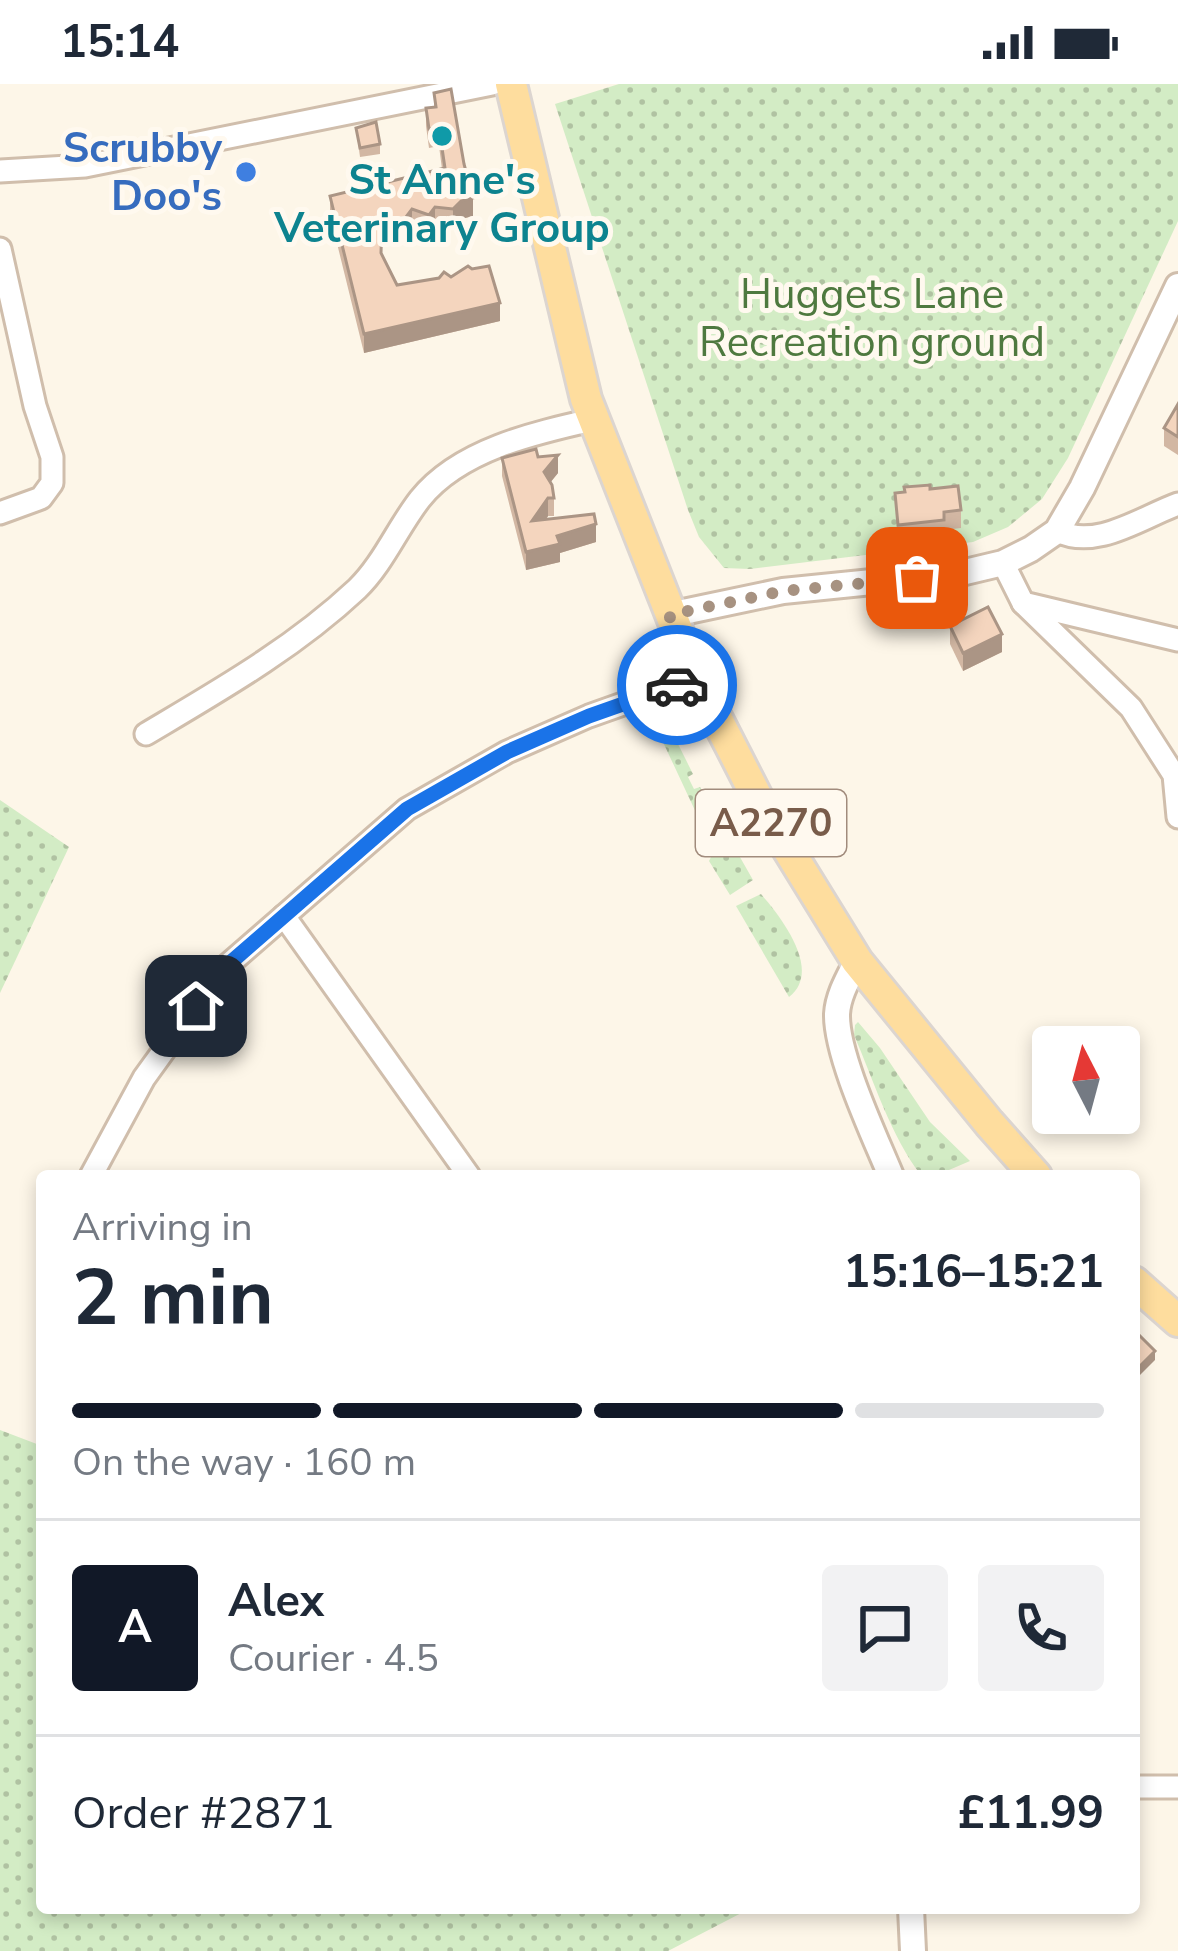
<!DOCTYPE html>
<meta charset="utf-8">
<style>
body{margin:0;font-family:"Nunito Sans",sans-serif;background:#f2f2f3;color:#1f2937;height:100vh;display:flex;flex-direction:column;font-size:45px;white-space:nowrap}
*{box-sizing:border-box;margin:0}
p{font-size:39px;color:#747a83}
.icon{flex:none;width:66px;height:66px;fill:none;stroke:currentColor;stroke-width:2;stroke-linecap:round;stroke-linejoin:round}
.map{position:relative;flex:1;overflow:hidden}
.side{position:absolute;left:36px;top:1086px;width:1104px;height:744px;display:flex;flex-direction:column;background:#fff;border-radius:12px;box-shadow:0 6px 18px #0003}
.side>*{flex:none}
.needle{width:78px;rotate:354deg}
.tools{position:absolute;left:1032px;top:942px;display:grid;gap:24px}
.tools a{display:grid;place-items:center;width:108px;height:108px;border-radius:12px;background:#fff;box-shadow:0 6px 18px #0003;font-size:60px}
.pin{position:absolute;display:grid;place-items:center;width:102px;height:102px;color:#fff;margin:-51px;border-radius:24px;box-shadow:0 6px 18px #0006}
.courier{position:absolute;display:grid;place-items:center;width:120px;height:120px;margin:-60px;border:9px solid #1a73e8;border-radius:50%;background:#fff;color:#222;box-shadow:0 3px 15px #0007}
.head em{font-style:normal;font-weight:700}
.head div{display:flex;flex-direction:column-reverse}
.head{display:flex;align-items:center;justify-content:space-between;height:204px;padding:0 36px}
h1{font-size:78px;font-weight:700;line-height:90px}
.bar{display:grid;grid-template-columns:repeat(4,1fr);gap:18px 12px;align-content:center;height:144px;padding:0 36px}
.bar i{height:15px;border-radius:9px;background:#e0e1e3}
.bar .on{background:#111827}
.bar p{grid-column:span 4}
.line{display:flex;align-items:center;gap:30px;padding:0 36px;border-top:3px solid #e0e1e3}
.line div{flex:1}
.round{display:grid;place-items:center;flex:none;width:126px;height:126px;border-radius:12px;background:#f2f2f3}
.status{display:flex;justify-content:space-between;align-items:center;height:84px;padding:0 60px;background:#fff;direction:ltr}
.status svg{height:33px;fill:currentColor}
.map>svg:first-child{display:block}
.grass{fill:url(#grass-dots)}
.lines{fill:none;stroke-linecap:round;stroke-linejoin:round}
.minor-casing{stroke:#d0beac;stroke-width:27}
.tertiary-casing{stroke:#d0beac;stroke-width:30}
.primary-casing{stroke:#dcd5d0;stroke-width:36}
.minor{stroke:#fff;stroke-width:21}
.tertiary{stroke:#fff;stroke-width:24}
.primary{stroke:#fedd9e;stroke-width:30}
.wall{fill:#d2b7a3}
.shaded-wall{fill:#ab9585}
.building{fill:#f4d5be;stroke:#ab9585;stroke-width:3}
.done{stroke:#a79281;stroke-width:12;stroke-dasharray:0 21.6}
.route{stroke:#1a73e8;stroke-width:15}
.culture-dot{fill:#0f9aa8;stroke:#fff9ef;stroke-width:4.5}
.shop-dot{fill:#3f7fe0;stroke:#fff9ef;stroke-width:4.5}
.labels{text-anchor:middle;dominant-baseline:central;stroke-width:10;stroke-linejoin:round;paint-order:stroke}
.shield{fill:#fff9ef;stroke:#a18b7c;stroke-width:3}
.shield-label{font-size:39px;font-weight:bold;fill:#795c4a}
.shop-label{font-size:42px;font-weight:bold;fill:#366cbe;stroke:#fff9ef;text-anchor:end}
.culture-label{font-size:42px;font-weight:bold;fill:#0d838f;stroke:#fff9ef}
.park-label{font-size:42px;fill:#4e793f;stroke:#fff9ef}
</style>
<div class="status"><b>15:14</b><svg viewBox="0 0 49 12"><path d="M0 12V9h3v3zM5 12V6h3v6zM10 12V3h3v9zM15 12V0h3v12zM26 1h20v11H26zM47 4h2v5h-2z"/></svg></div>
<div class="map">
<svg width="1178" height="1867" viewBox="0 0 1178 1867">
<defs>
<pattern id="grass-dots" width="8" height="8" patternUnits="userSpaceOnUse" patternTransform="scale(3)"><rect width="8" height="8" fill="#d3ecc5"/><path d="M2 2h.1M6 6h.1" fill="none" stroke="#b0c2a2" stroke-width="1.8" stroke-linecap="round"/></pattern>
</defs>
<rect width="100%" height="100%" fill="#fdf6e8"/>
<g class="grass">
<polygon points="619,0 1178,0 1178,137 1068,374 1042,415 1008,443 973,458 750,485 724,484 699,453 688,426 555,20"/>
<polygon points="653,629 663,630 693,690 688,693 694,705 700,703 753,796 730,811 709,777 714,767 655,641 638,638"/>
<polygon points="0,716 69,763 0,909"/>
<path d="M761,810c20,23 62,77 28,103l-53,-91z"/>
<path d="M858,938l22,26 50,74 40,39 -35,15 -14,-1c-30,-38 -48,-96 -67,-140l1,-10z"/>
<polygon points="0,1346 42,1362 42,1824 751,1824 668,1867 0,1867"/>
</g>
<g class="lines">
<g class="minor-casing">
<g id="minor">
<polyline points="0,87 85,82 492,0"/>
<polyline points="0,165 35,322 52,373 52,399 41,414 0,429"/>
<path d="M1057,447c40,19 83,-13 121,-27"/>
<polyline points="1003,479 1023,519 1178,556"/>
<polyline points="1023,519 1131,624 1174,691 1178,733"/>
<path d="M146,650c74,-44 148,-86 211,-145 26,-25 41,-62 63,-90 39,-49 114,-66 172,-79"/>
<polyline points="284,832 469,1092"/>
<polyline points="91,1092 144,994 222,886 407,725 507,668 589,632 696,594"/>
<polyline points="1134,1703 1178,1703"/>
</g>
</g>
<g class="tertiary-casing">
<g id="tertiary">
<polyline points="669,531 783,507 961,489 1003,479 1031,465 1057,447 1082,404 1178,202"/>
<path d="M857,877c-8,16 -19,34 -20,53 -1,41 38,123 54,162"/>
<polyline points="911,1824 913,1867"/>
</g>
</g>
<g class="primary-casing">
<g id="primary">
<polyline points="511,0 586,315 696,594 762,723 857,877 989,1039 1036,1092"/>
<polyline points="1134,1198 1178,1237"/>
</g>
</g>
<use href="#minor" class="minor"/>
<use href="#tertiary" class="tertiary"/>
<use href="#primary" class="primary"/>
</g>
<g class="wall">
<polygon points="434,9 473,132 461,135 453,143 435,142 429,150 412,143 403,155 382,154 382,171 397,201 500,237 364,269 330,131 330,112 442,85 439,62 429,64 426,42 426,24 434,23"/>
<polygon points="356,44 380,60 380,70 360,73"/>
<polygon points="1178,320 1178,371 1164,362 1164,344"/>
<polygon points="538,373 558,389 550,399 554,414 554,432 548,432 546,436 596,458 560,469 560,478 526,486 502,392 502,374"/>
<polygon points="930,405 961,426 961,444 944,446 944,454 898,459 895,409"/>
<polygon points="950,542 1002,568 963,587 950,560"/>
</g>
<g class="shaded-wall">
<polygon points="473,114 473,132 461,135 453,143 453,125 461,117"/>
<polygon points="435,123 435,142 429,150 429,131"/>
<polygon points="412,125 412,143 403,155 403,137"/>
<polygon points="500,219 500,237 364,269 364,250"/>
<polygon points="558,371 558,389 544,406 544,388"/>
<polygon points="548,414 548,432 532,455 532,437"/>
<polygon points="596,440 596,458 560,469 560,478 526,486 526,468 557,452"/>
<polygon points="1002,550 1002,568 963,587 963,569"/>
<polygon points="1155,1267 1155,1276 1134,1297 1134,1288"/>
</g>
<g class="building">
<polygon points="451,5 464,80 473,114 461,117 453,125 435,123 429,131 412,125 403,137 382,136 381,169 397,201 439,194 444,188 451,193 468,182 472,185 489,182 500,219 364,250 330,112 445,84 439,44 429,45 426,24 436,23 434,9"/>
<polygon points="376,38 380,60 360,64 356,44"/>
<polygon points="1178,320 1178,353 1164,344"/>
<polygon points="536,365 538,373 558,371 544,388 552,401 554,414 548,414 532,437 594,430 596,440 557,452 560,460 526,468 502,374"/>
<polygon points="930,401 930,405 958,402 961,426 944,428 944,436 898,441 895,409 905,408 904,403"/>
<polygon points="988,523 1002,550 963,569 950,542"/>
<polygon points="1134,1246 1155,1267 1134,1288"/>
</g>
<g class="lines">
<polyline class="done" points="677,601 696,594 669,531 783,507 917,494"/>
<polyline class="route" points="196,922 222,886 407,725 507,668 589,632 677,601"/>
</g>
<circle class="culture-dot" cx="442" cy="52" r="12"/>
<circle class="shop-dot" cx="246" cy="88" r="12"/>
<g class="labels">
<rect class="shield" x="696" y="706" width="150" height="66" rx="9"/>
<g class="shield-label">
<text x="771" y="739">A2270</text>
</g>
<g class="shop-label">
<text x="222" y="64">Scrubby<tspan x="222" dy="48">Doo's</tspan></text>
</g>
<g class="culture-label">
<text x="442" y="96">St Anne's<tspan x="442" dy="48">Veterinary Group</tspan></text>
</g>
<g class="park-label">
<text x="872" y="210">Huggets Lane<tspan x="872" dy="48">Recreation ground</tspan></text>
</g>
</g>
</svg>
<div class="tools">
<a><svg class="needle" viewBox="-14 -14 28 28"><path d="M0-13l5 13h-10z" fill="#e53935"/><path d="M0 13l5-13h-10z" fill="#747a83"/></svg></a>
</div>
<div class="pin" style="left:917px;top:494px;background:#ea580c"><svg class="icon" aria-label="bag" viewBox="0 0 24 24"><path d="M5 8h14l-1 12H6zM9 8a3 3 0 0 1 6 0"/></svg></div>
<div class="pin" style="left:196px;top:922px;background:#1f2937"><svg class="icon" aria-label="home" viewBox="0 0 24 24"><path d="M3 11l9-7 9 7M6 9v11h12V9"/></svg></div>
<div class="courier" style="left:677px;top:601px"><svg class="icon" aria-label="car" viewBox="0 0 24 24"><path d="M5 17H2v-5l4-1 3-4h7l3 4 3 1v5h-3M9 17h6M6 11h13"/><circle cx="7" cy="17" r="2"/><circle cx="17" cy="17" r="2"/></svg></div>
<section class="side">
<div class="head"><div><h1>2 min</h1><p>Arriving in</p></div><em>15:16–15:21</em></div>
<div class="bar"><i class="on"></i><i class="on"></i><i class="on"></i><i></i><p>On the way · 160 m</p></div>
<div class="line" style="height:216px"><b class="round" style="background:#111827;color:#fff">A</b><div><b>Alex</b><p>Courier · 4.5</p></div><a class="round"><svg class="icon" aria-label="chat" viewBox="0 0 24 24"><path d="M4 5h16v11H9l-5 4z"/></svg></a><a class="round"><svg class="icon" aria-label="phone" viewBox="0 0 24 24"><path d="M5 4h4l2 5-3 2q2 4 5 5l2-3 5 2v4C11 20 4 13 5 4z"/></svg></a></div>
<div class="line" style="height:156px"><div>Order #2871</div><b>£11.99</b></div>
</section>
</div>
